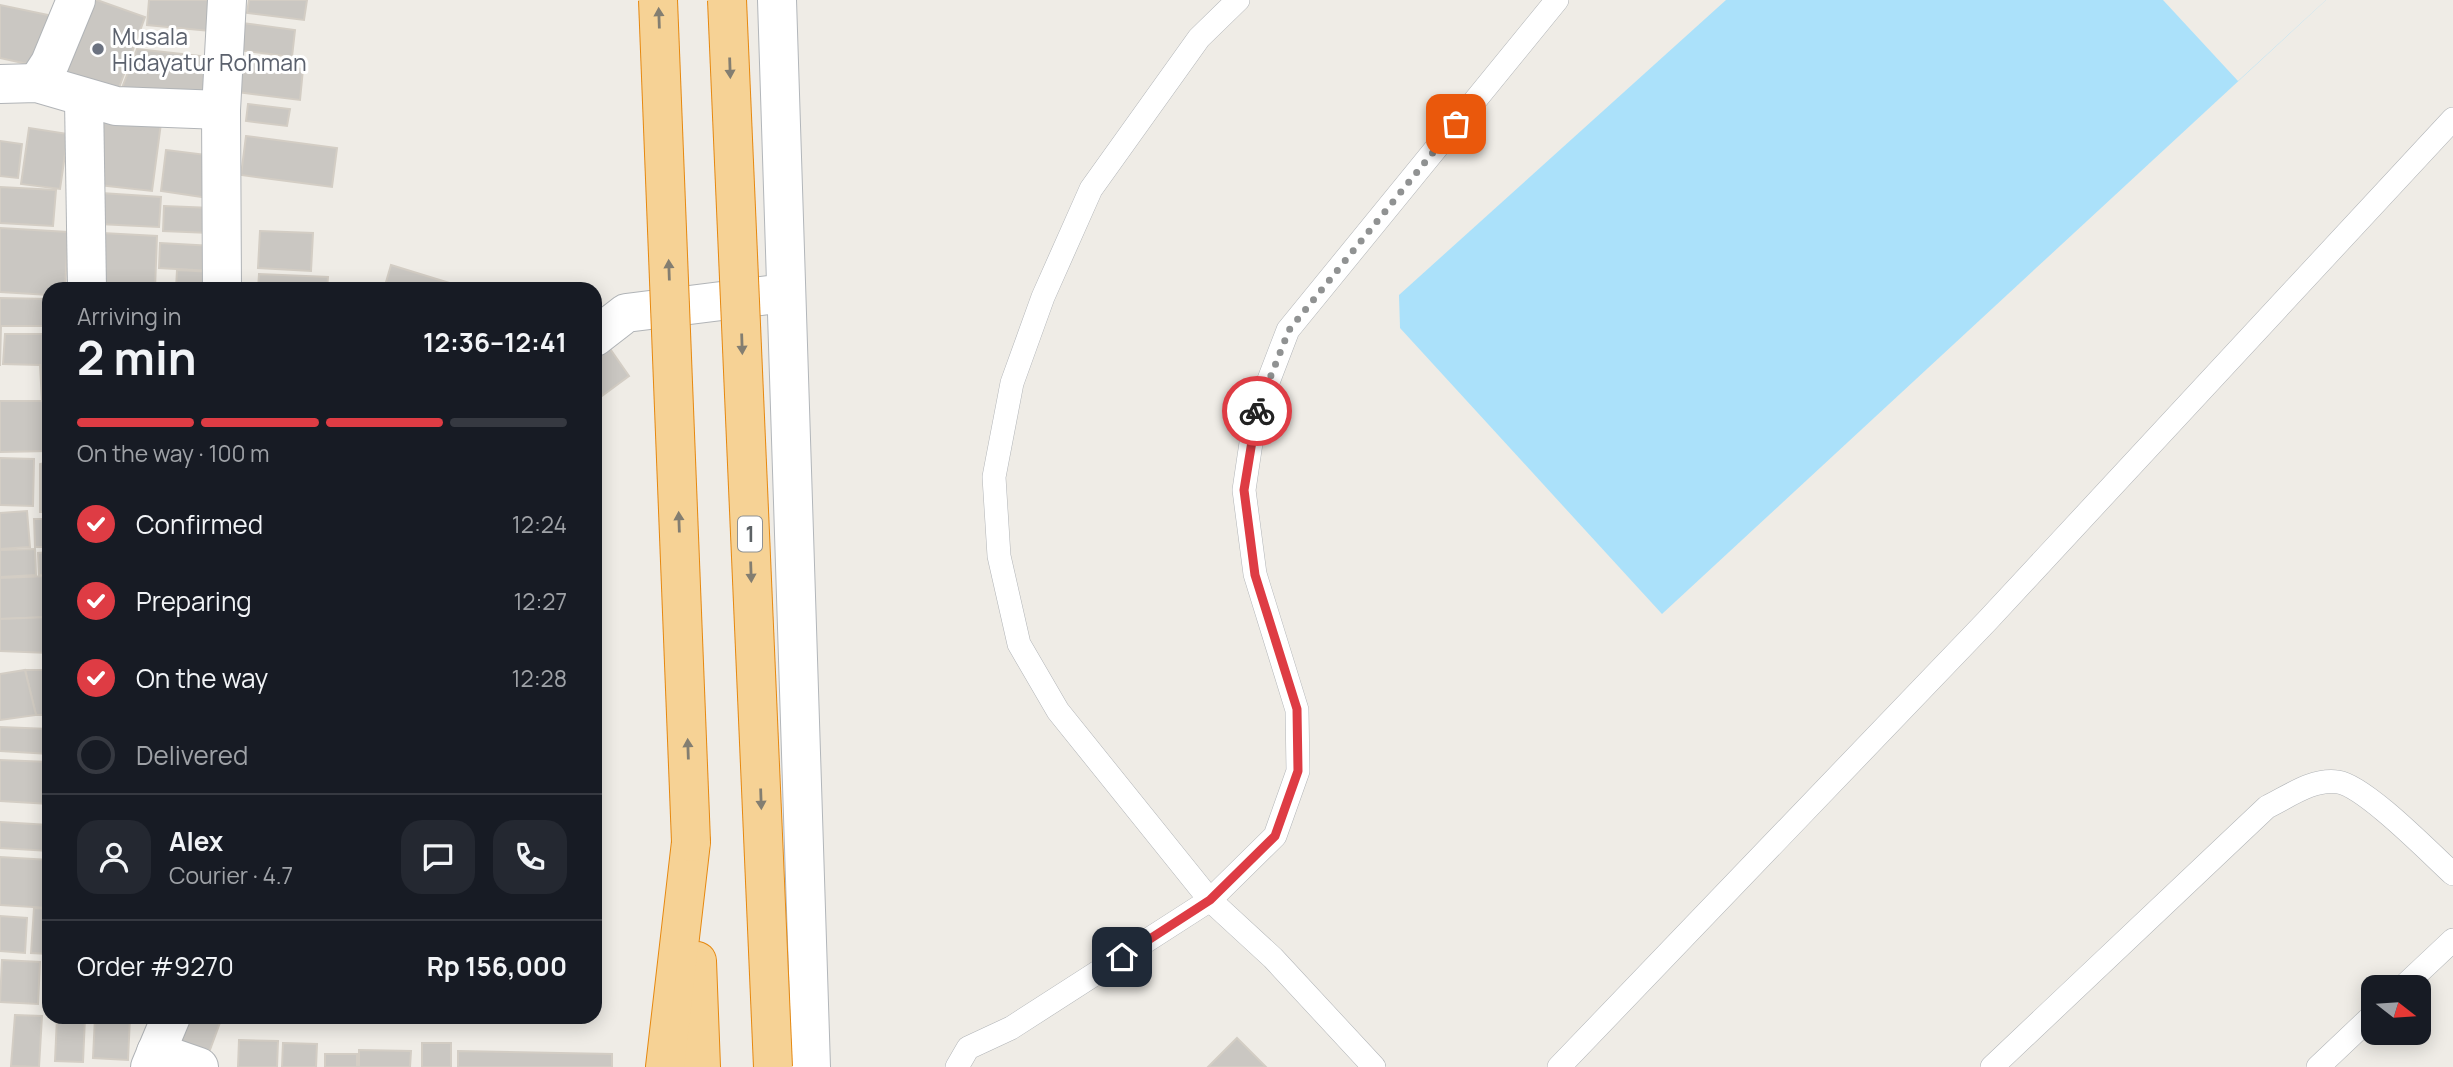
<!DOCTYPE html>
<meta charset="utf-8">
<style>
body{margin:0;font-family:Manrope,sans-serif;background:#242831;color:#f1f3f6;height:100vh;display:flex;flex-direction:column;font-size:26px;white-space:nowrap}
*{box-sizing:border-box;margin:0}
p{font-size:23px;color:#9ea1a6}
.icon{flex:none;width:38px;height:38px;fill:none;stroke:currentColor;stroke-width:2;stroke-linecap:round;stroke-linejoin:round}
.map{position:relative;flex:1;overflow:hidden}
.details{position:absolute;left:42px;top:282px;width:560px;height:742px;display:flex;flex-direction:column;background:#171b24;border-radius:21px;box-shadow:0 4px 18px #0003}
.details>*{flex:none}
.needle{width:46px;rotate:107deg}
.controls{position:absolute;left:2361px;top:975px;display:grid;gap:14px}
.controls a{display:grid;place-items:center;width:70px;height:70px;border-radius:14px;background:#171b24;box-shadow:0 4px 18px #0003;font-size:35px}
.pin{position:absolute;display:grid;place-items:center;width:60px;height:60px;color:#fff;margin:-30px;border-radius:14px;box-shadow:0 4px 10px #0006}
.courier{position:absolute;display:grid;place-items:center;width:70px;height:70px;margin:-35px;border:5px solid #de3c44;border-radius:50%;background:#fff;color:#222;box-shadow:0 2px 9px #0007}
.summary em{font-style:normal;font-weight:700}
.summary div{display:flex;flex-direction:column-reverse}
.summary{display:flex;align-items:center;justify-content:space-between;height:119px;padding:0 35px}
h1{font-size:46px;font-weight:700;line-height:52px}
.bar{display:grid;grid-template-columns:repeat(4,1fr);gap:10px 7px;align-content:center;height:84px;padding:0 35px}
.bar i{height:9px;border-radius:5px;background:#363941}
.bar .on{background:#de3c44}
.bar p{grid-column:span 4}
.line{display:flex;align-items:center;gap:18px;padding:0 35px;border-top:2px solid #363941}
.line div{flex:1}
.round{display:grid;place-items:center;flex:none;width:74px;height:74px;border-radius:21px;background:#242831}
ol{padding:0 35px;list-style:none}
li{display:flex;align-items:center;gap:21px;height:77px}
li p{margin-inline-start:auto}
li .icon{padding:7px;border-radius:50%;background:#de3c44;color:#fff;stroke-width:4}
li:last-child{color:#9ea1a6}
li i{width:38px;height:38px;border:4px solid #363941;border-radius:50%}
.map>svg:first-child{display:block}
.water{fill:#abe1fa}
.pier{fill:#efece6}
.building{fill:#cac7c2;stroke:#d3cdc4;stroke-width:2}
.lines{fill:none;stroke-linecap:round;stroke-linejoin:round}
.lane-casing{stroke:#b1b4b7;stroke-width:24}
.street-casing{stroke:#b1b4b7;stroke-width:40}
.secondary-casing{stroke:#b2b6ba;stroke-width:40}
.highway-casing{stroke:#e6880f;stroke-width:40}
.lane{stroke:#fff;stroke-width:23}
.street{stroke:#fff;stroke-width:38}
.secondary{stroke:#fff;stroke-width:38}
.highway{stroke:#f6d295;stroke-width:38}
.highway-bridge-casing{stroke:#e6880f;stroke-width:40;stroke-linecap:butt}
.highway-bridge{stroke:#f6d295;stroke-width:38}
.oneway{fill:#837e71}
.done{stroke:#909292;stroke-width:7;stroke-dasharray:0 12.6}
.route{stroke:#de3c44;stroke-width:9}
.worship-dot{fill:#6b7280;stroke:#fff;stroke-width:2.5}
.labels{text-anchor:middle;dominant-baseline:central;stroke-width:6;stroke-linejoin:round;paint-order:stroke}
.shield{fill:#fff;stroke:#8e9193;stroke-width:2}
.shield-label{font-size:21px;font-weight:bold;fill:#5d6265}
.worship-label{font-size:23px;fill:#5b616d;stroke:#fff;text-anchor:start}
</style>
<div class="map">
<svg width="2453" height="1067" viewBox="0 0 2453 1067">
<rect width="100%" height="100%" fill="#efece6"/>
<polygon class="water" points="1726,0 2326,0 1662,614 1400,328 1399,295"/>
<polygon class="pier" points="2163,0 2326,0 2238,81"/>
<g class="building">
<polygon points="81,0 97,0 145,17 113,104 52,81"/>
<polygon points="149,0 213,0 210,31 147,25"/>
<polygon points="249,0 307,0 304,20 247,13"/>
<polygon points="0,5 53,16 41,67 0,58"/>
<polygon points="242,23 295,30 292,57 238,50"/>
<polygon points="137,49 217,58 211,99 122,88"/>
<polygon points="240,61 303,69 300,100 236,92"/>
<polygon points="248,104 290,109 287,126 246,121"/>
<polygon points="98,115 161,123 152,191 90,184"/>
<polygon points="29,128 68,134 60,189 21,184"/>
<polygon points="246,136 337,148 332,187 241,175"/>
<polygon points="0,141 22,144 18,178 0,176"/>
<polygon points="166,150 215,156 209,198 161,191"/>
<polygon points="0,187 56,190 53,226 0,223"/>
<polygon points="101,193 161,197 159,227 99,224"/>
<polygon points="164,206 212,208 210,233 163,231"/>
<polygon points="0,228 68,232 65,289 49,289 49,295 0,292"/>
<polygon points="260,231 313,233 311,271 258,268"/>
<polygon points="102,233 157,236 155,289 99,289"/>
<polygon points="160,243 213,246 212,271 159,268"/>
<polygon points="391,265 469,289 384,289"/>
<polygon points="177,270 214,272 213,289 176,289"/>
<polygon points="259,274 328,277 327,289 258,289"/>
<polygon points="0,298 49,299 49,326 1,326 0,366"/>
<polygon points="5,334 49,334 49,451 0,452 0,401 42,401 40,365 3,364"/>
<polygon points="606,343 629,376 595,401 595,351"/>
<polygon points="0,458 34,459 33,506 0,505"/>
<polygon points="49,462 49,512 40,512 40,464"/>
<polygon points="27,511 30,547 0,549 0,513"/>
<polygon points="34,519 49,519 49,547 35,547"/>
<polygon points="35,549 36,575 0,577 0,550"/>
<polygon points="49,552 49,574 39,575 38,553"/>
<polygon points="49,576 49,617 0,619 0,578"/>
<polygon points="49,617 49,653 0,651 0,619"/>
<polygon points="25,670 49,670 49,715 36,715"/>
<polygon points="25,670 36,715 0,720 0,674"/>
<polygon points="0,727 49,729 49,754 0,751"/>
<polygon points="0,760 49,762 49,804 0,801"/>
<polygon points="0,822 49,825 49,851 0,848"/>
<polygon points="0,857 49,860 49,908 0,905"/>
<polygon points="34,908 49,909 49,954 31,953"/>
<polygon points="0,916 27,918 25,953 0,951"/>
<polygon points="2,960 40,962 38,1004 0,1002"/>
<polygon points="15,1015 42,1016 39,1067 11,1066"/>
<polygon points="57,1017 85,1018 83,1062 55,1061"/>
<polygon points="95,1017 130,1017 128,1060 93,1058"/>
<polygon points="186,1017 221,1020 204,1066 173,1054"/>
<polygon points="1237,1038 1266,1067 1208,1067"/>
<polygon points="239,1040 278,1041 277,1067 238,1067"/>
<polygon points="283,1043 317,1044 316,1067 282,1067"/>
<rect x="422" y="1043" width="29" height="24"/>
<polygon points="359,1050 411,1051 410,1067 359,1067"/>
<polygon points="458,1051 612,1054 612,1067 458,1067"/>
<rect x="325" y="1054" width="32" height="13"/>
</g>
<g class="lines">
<g class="lane-casing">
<g id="lane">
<polyline points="1238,0 1199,38 1091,189 1043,297 1012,383 994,477 999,556 1019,644 1058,711 1210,900 1273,958 1374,1067"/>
<polyline points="2403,987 2453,940"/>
<polyline points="957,1067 968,1048 1011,1028 1210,900 1275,836 1298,771 1297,710 1255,574 1244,490 1255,416 1288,330 1557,0"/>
<polyline points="1559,1067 1987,621 2453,119"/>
<path d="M1992,1067l275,-260c21,-10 46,-29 71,-25 27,4 92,71 115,92"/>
<polyline points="2318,1067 2373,1015"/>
</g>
</g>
<g class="street-casing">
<g id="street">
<polyline points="37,83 50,63 76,0"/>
<polyline points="0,84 37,83 116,106 221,110"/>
<polyline points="84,99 87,289"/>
<polyline points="222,289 221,110 227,0"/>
<polyline points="595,337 626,313 785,293"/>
<polyline points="156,1052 199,1067"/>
<polyline points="150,1067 171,1017"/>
</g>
</g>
<g class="secondary-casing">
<polyline id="secondary" points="777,0 811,1067"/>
</g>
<g class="highway-casing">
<g id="highway">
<polyline points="697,961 701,1067"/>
<polyline points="665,1067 691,842"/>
</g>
</g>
<use href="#lane" class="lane"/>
<use href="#street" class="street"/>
<use href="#secondary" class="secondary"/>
<use href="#highway" class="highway"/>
<g class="highway-bridge-casing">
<g id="highway-bridge">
<polyline points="658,0 691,842"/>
<polyline points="727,0 773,1067"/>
</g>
</g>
<use href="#highway-bridge" class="highway-bridge"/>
</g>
<defs><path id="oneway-solid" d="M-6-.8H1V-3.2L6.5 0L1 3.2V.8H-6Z" transform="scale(1.75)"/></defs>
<g class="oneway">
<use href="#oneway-solid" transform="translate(659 18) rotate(-92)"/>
<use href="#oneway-solid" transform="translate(730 68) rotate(88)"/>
<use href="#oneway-solid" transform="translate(669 270) rotate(-92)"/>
<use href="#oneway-solid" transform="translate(742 344) rotate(88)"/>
<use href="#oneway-solid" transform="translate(679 522) rotate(-92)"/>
<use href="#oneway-solid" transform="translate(751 572) rotate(88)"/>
<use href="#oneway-solid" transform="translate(688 749) rotate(-92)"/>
<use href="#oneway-solid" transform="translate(761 799) rotate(88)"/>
</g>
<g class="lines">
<polyline class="done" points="1257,411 1289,330 1456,124"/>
<polyline class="route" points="1122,957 1210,900 1275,836 1298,771 1297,709 1255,575 1244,490 1257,411"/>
</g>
<circle class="worship-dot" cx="98" cy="49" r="7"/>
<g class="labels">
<rect class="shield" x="738" y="516.5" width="24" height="35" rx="5"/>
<g class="shield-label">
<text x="750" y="534">1</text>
</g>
<g class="worship-label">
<text x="112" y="36">Musala<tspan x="112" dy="26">Hidayatur Rohman</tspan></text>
</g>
</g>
</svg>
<div class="controls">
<a><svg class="needle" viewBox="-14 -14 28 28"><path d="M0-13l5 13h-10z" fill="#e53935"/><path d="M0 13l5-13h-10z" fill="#9ea1a6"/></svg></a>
</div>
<div class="pin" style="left:1456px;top:124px;background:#ea580c"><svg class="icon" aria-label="bag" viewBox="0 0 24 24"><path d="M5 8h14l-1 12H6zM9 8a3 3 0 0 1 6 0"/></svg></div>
<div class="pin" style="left:1122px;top:957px;background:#1f2937"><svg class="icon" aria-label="home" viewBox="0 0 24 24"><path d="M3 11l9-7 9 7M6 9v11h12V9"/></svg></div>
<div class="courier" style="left:1257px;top:411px"><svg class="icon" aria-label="bike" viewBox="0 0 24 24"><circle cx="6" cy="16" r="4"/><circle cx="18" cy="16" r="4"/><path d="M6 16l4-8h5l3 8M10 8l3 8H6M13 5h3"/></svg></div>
<section class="details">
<div class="summary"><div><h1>2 min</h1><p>Arriving in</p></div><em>12:36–12:41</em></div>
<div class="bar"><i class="on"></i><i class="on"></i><i class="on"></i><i></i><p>On the way · 100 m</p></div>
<ol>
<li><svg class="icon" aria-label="check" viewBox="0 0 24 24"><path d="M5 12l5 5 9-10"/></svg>Confirmed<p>12:24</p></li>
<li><svg class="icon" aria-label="check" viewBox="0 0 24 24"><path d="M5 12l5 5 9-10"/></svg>Preparing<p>12:27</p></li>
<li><svg class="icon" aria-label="check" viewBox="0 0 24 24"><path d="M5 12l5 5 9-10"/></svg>On the way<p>12:28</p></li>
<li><i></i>Delivered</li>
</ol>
<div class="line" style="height:126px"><a class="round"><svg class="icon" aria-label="person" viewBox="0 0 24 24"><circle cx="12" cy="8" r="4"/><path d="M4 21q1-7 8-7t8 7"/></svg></a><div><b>Alex</b><p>Courier · 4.7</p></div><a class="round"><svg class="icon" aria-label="chat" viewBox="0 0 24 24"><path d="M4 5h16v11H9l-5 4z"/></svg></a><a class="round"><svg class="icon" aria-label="phone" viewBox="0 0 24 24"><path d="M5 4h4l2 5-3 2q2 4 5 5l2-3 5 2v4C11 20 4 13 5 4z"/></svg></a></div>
<div class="line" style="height:91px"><div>Order #9270</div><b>Rp 156,000</b></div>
</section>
</div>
